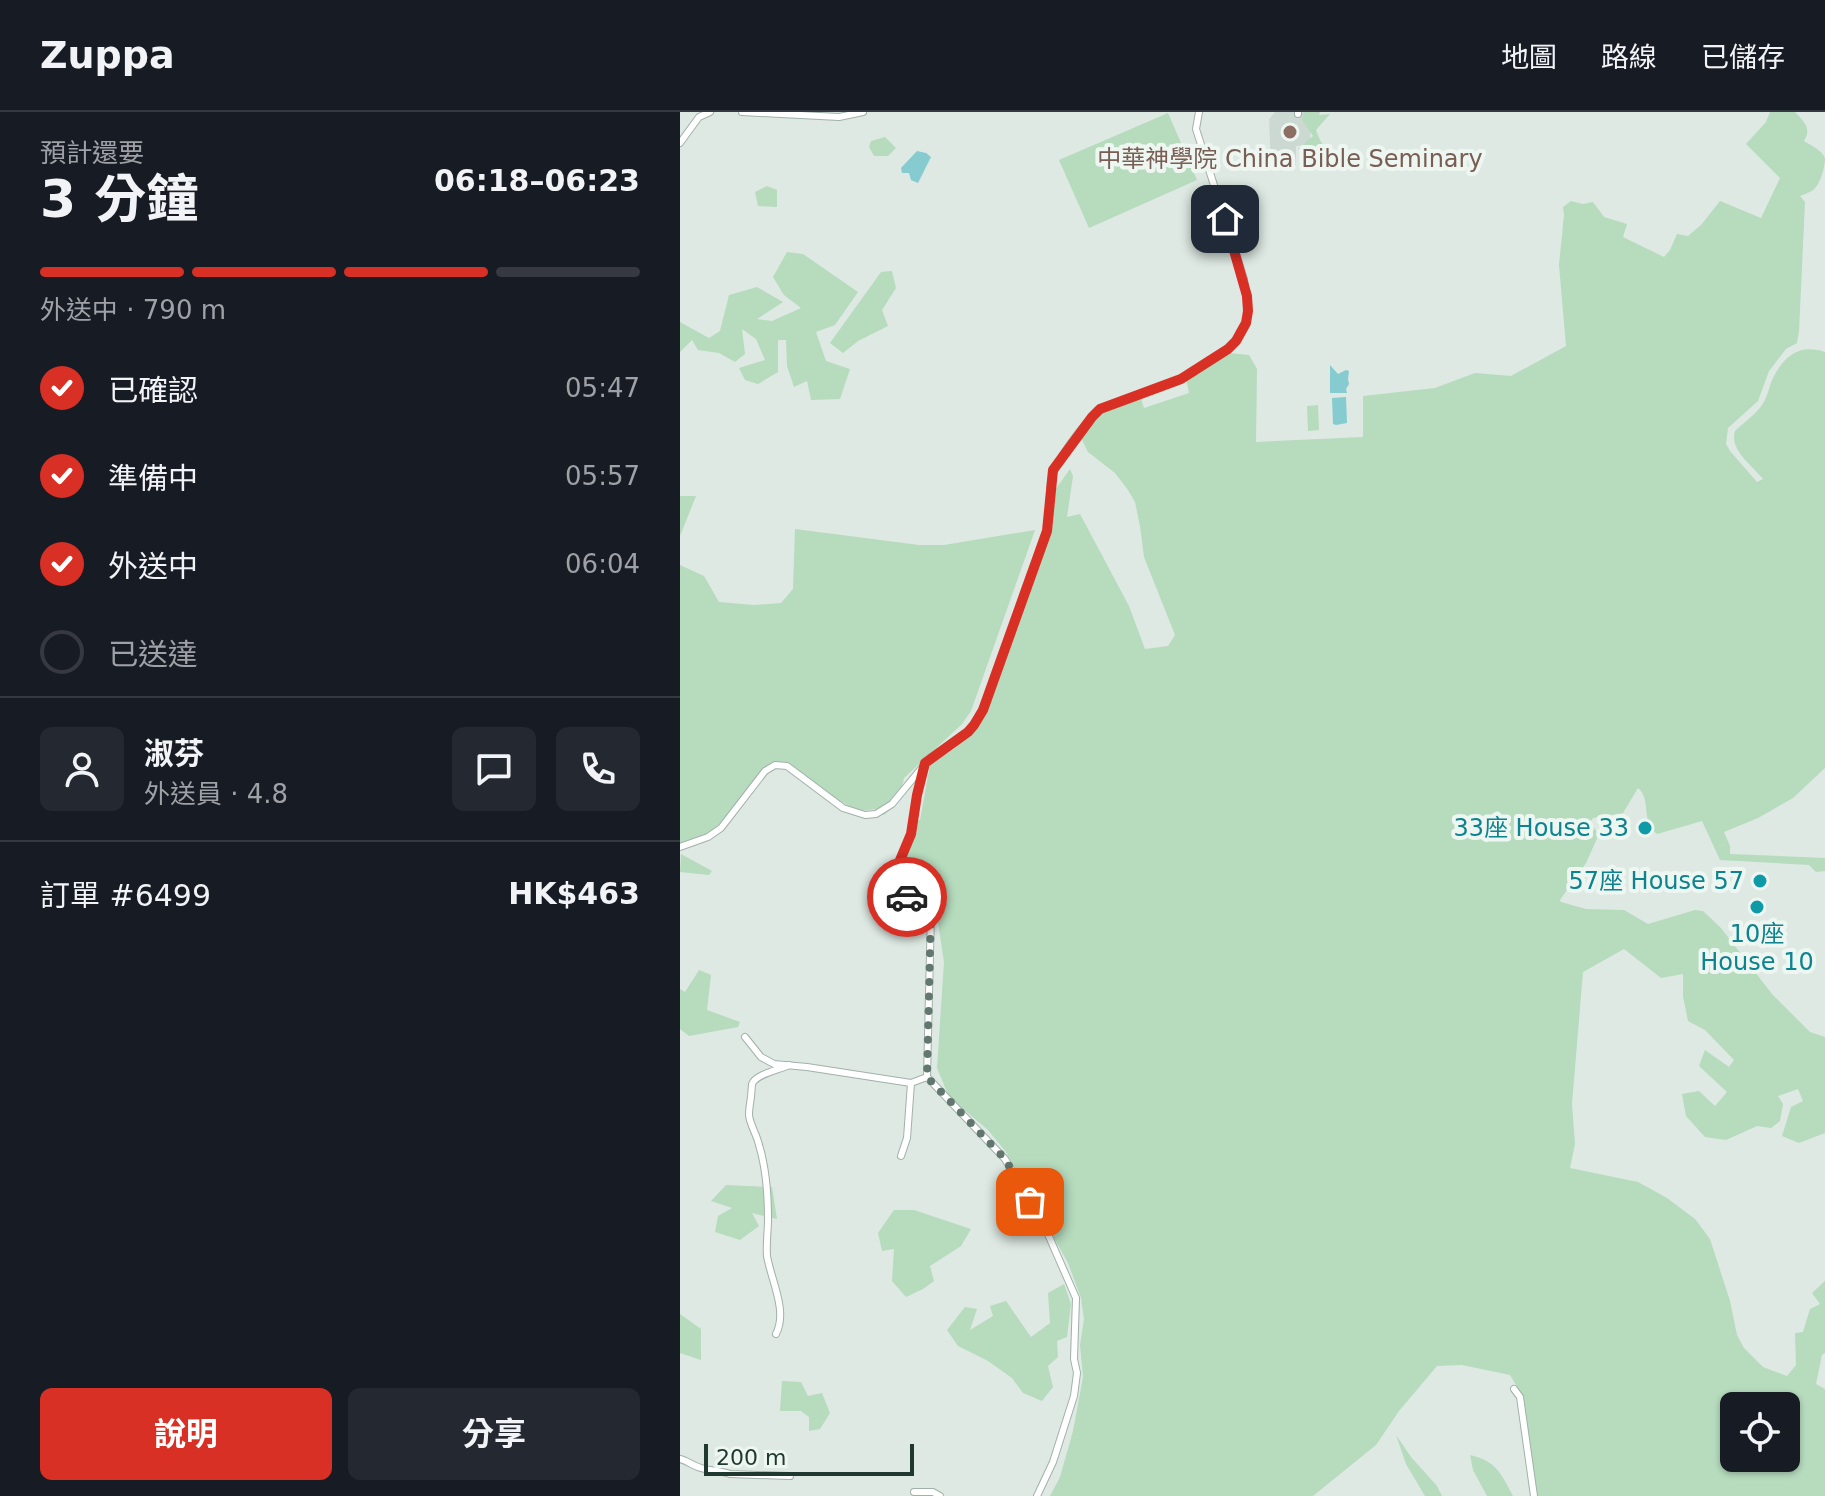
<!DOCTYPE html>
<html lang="zh-TW">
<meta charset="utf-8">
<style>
body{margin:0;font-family:"DejaVu Sans","Noto Sans TC",sans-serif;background:#242831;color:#f1f3f6;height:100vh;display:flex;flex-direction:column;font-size:30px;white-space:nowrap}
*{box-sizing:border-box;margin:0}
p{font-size:26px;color:#9ea1a6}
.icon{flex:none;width:44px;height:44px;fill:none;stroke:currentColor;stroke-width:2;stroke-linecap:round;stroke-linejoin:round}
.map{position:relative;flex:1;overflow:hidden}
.side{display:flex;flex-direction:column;background:#171b24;width:680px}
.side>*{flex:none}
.fabs{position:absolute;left:1040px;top:1280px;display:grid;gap:16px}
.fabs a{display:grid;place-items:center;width:80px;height:80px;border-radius:12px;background:#171b24;box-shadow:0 2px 6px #0004;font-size:40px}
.scale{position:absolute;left:24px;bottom:20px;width:210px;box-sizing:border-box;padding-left:8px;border:4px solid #1f3930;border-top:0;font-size:22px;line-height:28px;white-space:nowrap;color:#1f3930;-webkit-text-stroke:6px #eef6f1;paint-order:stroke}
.pin{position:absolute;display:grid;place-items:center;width:68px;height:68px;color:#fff;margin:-34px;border-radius:16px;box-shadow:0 4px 12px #0006}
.courier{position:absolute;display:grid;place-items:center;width:80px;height:80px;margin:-40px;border:6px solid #d93025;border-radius:50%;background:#fff;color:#222;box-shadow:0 2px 10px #0007}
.headline em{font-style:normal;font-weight:700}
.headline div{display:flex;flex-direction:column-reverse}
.headline{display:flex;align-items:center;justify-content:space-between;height:136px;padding:0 40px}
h1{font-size:52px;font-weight:700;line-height:60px}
.bar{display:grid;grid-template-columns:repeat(4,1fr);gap:12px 8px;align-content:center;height:96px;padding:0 40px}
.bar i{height:10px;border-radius:6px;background:#363941}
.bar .selected{background:#d93025}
.bar p{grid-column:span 4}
.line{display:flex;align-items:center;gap:20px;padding:0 40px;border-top:2px solid #363941}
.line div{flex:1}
.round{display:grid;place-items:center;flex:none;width:84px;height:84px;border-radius:12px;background:#242831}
ol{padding:0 40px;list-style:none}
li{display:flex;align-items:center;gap:24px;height:88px}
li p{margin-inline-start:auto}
li .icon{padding:8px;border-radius:50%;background:#d93025;color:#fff;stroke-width:4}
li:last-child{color:#9ea1a6}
li i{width:44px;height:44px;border:4px solid #363941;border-radius:50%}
.action{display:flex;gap:16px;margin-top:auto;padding:16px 40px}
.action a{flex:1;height:92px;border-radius:12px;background:#d93025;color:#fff;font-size:32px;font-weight:700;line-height:92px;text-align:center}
.action a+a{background:#242831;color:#f1f3f6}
header{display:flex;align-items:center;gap:48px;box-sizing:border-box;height:112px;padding:0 40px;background:#171b24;border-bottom:2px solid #363941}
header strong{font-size:38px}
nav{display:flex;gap:44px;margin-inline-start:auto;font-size:28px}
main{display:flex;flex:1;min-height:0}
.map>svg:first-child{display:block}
.built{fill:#ccd9d2}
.green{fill:#b6dbbd;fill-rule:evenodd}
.water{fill:#85cbcf}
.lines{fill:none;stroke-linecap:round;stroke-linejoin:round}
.street-casing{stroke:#a1b1aa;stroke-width:8}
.street{stroke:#fff;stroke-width:6}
.done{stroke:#62776f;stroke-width:8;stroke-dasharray:0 14.4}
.route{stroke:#d93025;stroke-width:10}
.education-dot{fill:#8d6e63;stroke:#eef6f1;stroke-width:3}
.culture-dot{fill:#0f9aa8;stroke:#eef6f1;stroke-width:3}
.labels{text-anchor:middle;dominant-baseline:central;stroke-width:8;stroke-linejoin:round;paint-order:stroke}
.education-label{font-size:24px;fill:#785e54;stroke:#eef6f1}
.culture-label{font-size:24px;fill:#0d838f;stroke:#eef6f1;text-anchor:end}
</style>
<header>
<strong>Zuppa</strong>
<nav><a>地圖</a><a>路線</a><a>已儲存</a></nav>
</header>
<main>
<section class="side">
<div class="headline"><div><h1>3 分鐘</h1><p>預計還要</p></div><em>06:18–06:23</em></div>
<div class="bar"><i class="selected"></i><i class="selected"></i><i class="selected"></i><i></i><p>外送中 · 790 m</p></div>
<ol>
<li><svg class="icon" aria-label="check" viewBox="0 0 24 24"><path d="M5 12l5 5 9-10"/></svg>已確認<p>05:47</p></li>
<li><svg class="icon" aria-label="check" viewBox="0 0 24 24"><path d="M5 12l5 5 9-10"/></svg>準備中<p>05:57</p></li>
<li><svg class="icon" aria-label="check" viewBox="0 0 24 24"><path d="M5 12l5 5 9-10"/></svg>外送中<p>06:04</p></li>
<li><i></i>已送達</li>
</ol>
<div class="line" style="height:144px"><a class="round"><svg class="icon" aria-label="person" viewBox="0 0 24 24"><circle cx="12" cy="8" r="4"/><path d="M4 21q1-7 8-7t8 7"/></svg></a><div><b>淑芬</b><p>外送員 · 4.8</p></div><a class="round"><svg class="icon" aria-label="chat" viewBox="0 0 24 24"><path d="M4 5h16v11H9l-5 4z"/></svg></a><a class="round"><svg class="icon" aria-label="phone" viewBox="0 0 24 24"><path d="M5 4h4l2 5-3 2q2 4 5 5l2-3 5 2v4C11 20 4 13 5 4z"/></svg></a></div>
<div class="line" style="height:104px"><div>訂單 #6499</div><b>HK$463</b></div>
<div class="action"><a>說明</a><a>分享</a></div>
</section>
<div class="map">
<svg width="1145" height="1384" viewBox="0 0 1145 1384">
<rect width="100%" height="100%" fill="#dee9e3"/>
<polygon class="built" points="595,0 629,0 631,33 616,34 616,53 591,55 589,7"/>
<g class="green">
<path d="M624,0h16l-1,3 11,-1 -14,16c4,13 13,22 14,35l-13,-4 -6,-9 -13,-3 15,-13 -11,-16z"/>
<path d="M1090,0h25c9,10 17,16 9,29 6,4 18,9 21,17 0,10 -5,27 -12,32 -4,3 -9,4 -13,6l5,6 -6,129 -2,12 -11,6 -17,22 -11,30 -30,27 -2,16 4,7 27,31 6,-3c-11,-14 -34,-29 -28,-48 8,-8 20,-16 27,-26 6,-8 7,-20 12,-29 12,-22 27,-32 51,-24v416l-32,30 -35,20 -34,14 6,14v8l95,4v13l-9,1 -7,-7 -89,-5 -18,-39 -45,13c-17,-14 -5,-34 -19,-46l-15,25 -30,5 -3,5 9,11 -13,29 -26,37 1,2 25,7 38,1 24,14 47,-14 8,1 18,17 51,66 38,38 15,5v96l-26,10 -17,-7 9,-29 12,-6 -5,-12 -20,7 5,8 -3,17 -9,7 -14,-2 -31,14 -21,-3 -19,-21 -4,-22 17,-3 16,15 12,-14 -28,-26 6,-16 24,17 5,-7 -29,-30 -17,-9 -5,-25v-22l-22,4 -37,-29 -41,23 -11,132 3,40 -5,24 68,14 29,16 28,21 15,20 20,62 7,34 7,13 19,19 24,9 9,-11 -1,-32 8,-1 7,-23 10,-5 -8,-11 13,-12v72l-3,2 -6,29 9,5v107h-291l-12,-101 -12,-20 -48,-10 -25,1 -38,45 -23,34 -63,51h-263l10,-19 13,-46 10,-54 -3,-32 4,-26 -3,-21 -13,-35 -62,-111 -18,-22 -39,-33 -12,-29 7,-106 -8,-52 -7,-10 -24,-7 -5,-12 10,-61h10l10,-55 24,-16 20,-19 13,-24 63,-173 5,-43 15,-21 3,7 -6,41 13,-3 49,92 16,43 23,-3 7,-11 -31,-78 -4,-31 -5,-24 -7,-12 -13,-17 -27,-21 -8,-16 19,-21 42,-16 3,9 45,-15 -3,-14 43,-26 20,2 8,14 -1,73 107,-5v-41l72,-8 40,-15 36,3 55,-30 -7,-81 5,-50 -1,-8 8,-6 12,3 10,-2 11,15 23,7 -4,13 41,20 6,-7 7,-16 11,2 13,-11 19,-24 41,17 19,-40 -34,-34 20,-22zM1054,1294h52v52h-52z"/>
<polygon points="488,1 517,68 409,116 379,48"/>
<polygon points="205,25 216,36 208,44 194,44 189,35 191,29"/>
<polygon points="87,74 97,78 97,95 78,94 75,80"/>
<polygon points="107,140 123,142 178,180 155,213 136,220 146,249 170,257 160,287 131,288 127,269 114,275 107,254 106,228 98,228 98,260 78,272 65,268 59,256 85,248 76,227 62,217 65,242 55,250 39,241 18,238 12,228 0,240 0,210 29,226 40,219 49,183 77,175 103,190 77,207 92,209 121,196 104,183 93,165"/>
<polygon points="212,159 216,176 202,198 208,214 178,229 163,241 150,231 201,160"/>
<polygon points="638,293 639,318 628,319 627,294"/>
<polygon points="0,384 16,384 0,424"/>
<polygon points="115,417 239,433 264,433 355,418 291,599 282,612 224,666 219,688 204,703 197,697 179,699 156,687 110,652 85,656 49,702 29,722 0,733 0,453 24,464 39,490 74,493 101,491 113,477"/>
<polygon points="1,742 32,759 29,763 0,760"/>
<polygon points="19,858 31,863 27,898 60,910 58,915 9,924 0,917 0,877 5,880"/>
<polygon points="46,1073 92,1075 97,1107 72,1101 79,1114 60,1128 35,1120 38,1104 52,1096 31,1089"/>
<polygon points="214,1098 234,1098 291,1117 281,1134 250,1154 254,1169 243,1177 226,1185 212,1169 214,1137 202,1139 198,1121"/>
<polygon points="384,1172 391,1192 387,1225 377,1229 378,1245 368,1254 373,1275 362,1289 343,1281 332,1266 308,1249 278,1234 267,1218 285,1195 297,1197 290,1218 313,1204 310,1194 326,1189 351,1225 370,1211 368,1181"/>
<polygon points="0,1202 21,1217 21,1248 0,1241"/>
<polygon points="102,1269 121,1270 128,1284 142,1281 150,1301 140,1317 129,1319 129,1305 121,1299 100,1299"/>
<polygon points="716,1323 731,1345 757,1374 762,1384 745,1384 726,1352"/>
<path d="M790,1343c26,6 31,18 43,41h-26l-14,-26z"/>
</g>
<g class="water">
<polygon points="237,39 246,41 251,45 238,71 231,68 229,61 222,61 221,56"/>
<polygon points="650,253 658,262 666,258 669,259 668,267 669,272 666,277 667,281 650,281"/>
<polygon points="666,285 667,311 656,313 653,312 652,286"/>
</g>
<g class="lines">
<g class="street-casing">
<g id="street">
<polyline points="62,0 159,5 183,0"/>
<polyline points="618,0 618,2"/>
<polyline points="0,31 19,5 30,0"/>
<polyline points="245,654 236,687 231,722 218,753 217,778 222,783 248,792 251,800 247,965 325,1047 363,1111 396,1186 394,1247 397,1261 394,1284 373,1350 357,1384"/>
<path d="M0,735l28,-10 13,-9 44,-57 10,-6 12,1 56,42 22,7 11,-1 16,-10 38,-46 42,-30 13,-23 62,-174c3,-17 2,-33 4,-50 3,-20 34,-58 49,-72l81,-30 47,-30 8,-8 10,-18 2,-12 -4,-32 -48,-150 3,-17"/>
<polyline points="65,925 81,945 94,952 127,955 231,971 247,965"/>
<polyline points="221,1044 227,1026 231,971"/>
<path d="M96,1222c12,-23 -5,-54 -9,-78 -1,-12 1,-25 1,-37 0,-25 -2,-51 -9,-74 -2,-10 -9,-20 -10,-30 0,-6 1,-12 2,-18 0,-1 1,-12 1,-13 4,-10 27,-14 37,-19"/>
<polyline points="834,1277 840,1285 854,1384"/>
<path d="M0,1347c8,2 13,7 21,9 9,3 19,2 29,6l60,2"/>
<polyline points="234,1380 253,1380 260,1384"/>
</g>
</g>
<use href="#street" class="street"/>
</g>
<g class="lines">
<polyline class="done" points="227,785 248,792 251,800 247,965 325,1047 350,1090"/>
<polyline class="route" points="227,785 217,778 218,753 231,722 237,683 245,651 288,620 294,613 303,598 367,419 373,358 412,305 420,297 501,267 548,237 556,229 566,211 568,199 567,184 545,107"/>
</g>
<circle class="education-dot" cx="610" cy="20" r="8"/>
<g class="culture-dot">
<circle cx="965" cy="716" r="8"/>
<circle cx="1080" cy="769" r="8"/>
<circle cx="1077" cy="795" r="8"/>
</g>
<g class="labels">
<g class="education-label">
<text x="610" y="47">中華神學院 China Bible Seminary</text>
</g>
<g class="culture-label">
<text x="949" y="716">33座 House 33</text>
<text x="1064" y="769">57座 House 57</text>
<text x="1077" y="822" text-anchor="middle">10座<tspan x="1077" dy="28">House 10</tspan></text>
</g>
</g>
</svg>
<div class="fabs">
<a><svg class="icon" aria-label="locate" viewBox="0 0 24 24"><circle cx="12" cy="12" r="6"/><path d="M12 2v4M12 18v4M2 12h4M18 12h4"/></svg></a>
</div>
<div class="scale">200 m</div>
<div class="pin" style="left:350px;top:1090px;background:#ea580c"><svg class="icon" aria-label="bag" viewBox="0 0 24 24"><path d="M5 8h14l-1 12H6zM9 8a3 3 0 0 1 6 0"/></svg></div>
<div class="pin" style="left:545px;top:107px;background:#1f2937"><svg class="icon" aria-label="home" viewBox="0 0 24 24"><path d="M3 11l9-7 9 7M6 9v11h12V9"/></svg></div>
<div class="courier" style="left:227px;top:785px"><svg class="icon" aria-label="car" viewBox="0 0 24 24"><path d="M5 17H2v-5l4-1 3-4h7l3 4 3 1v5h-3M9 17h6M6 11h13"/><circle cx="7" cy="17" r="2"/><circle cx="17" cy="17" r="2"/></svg></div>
</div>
</main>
